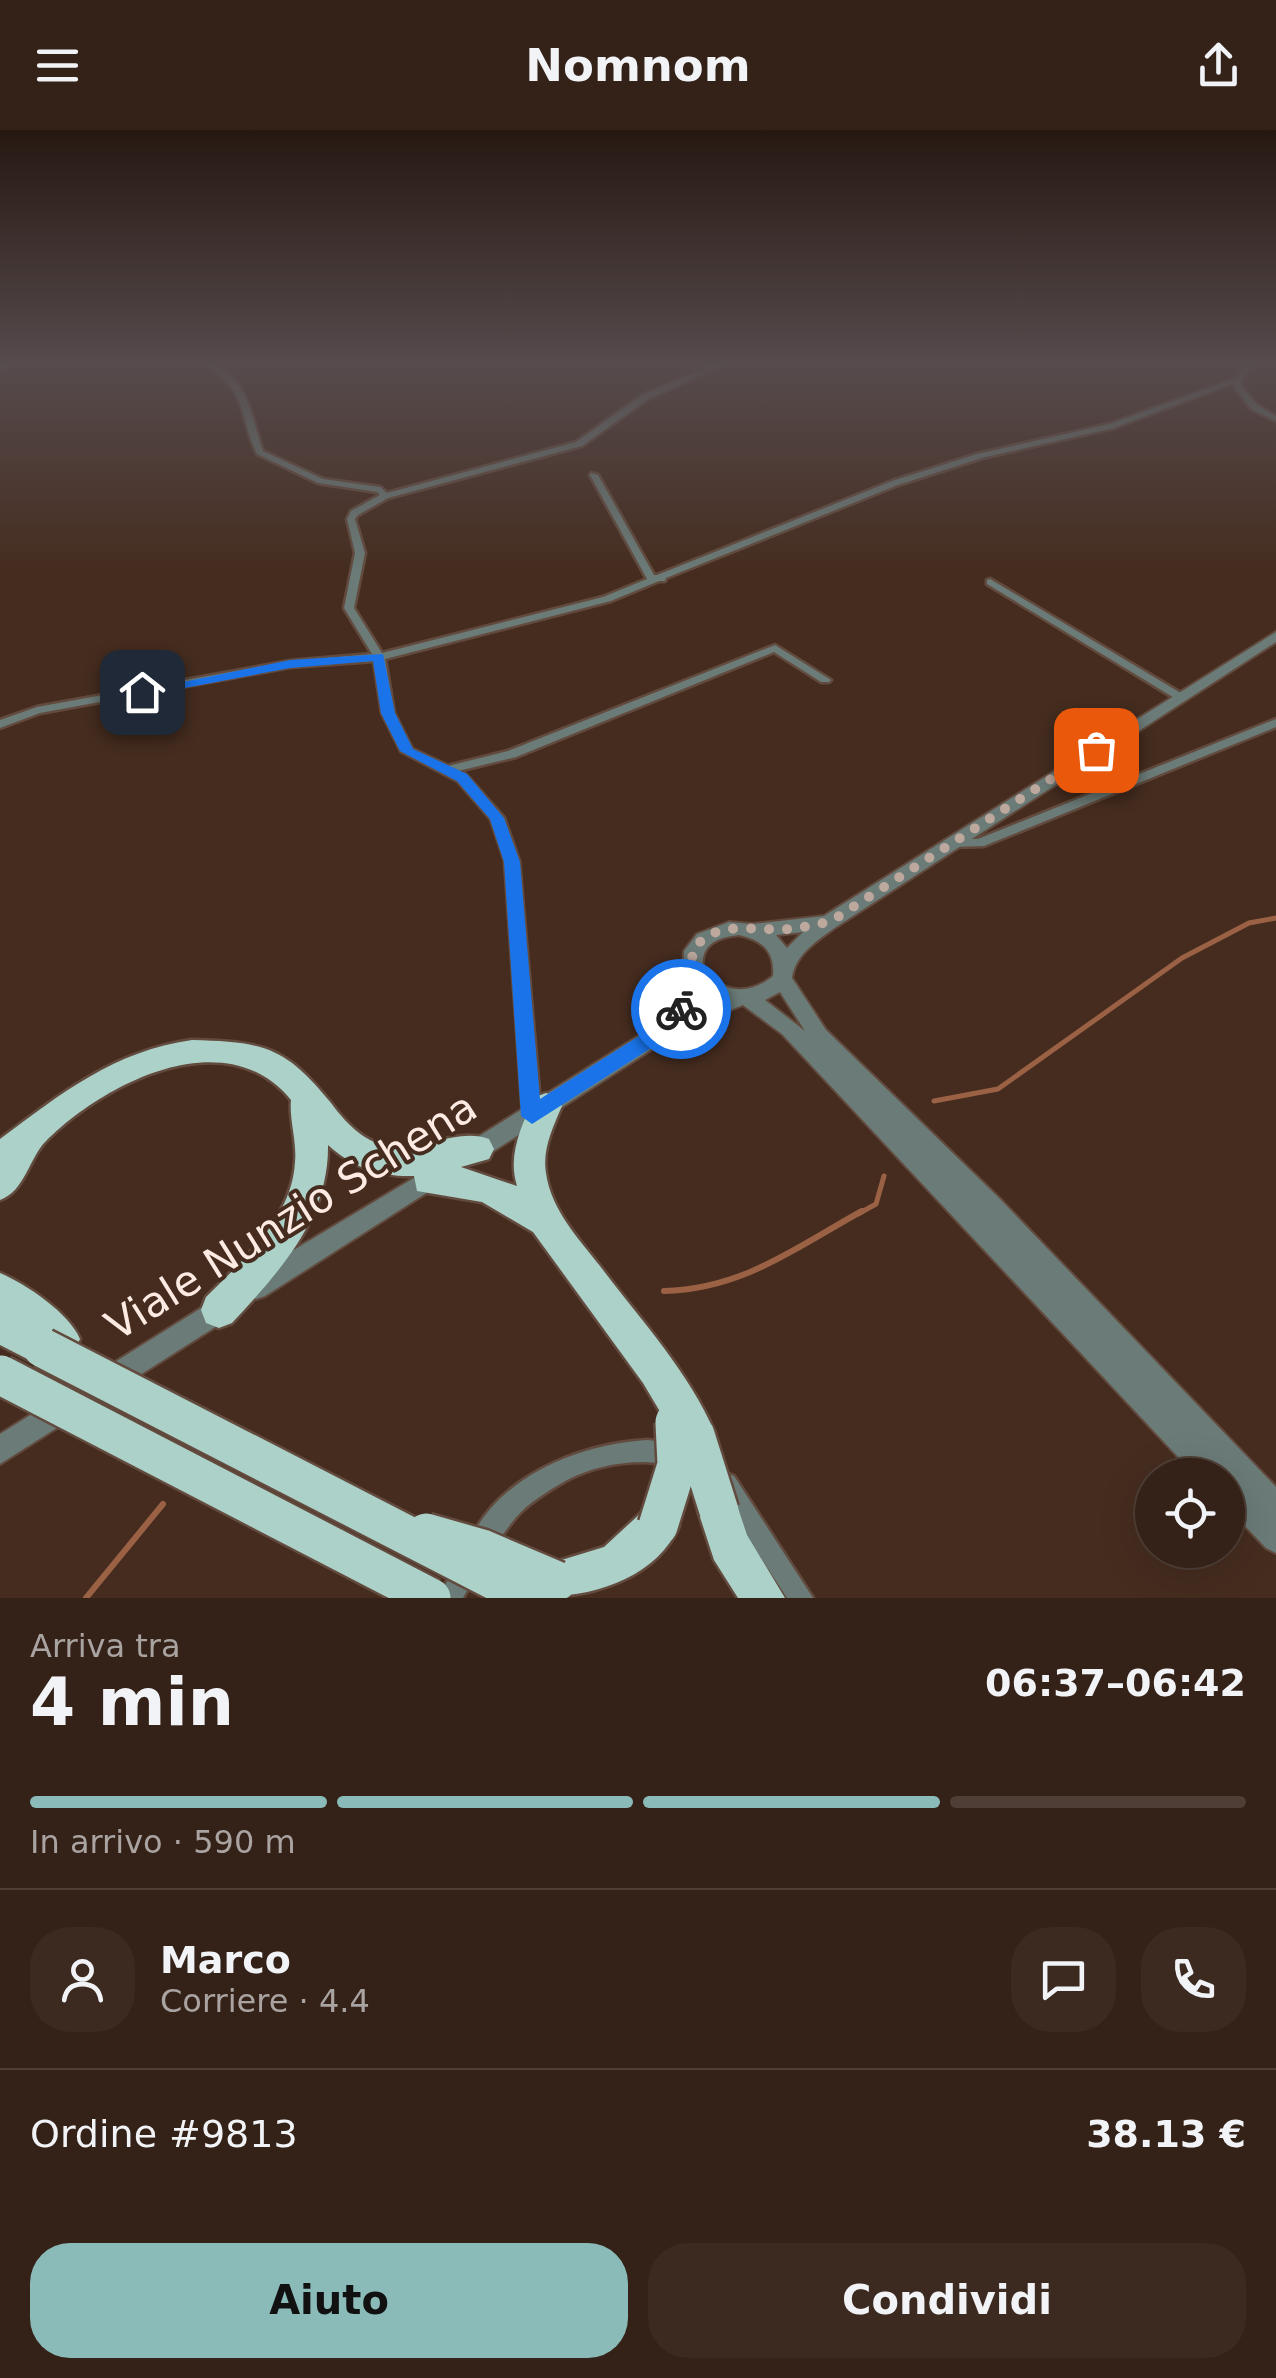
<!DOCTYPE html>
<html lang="it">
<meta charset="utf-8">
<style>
body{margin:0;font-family:"DejaVu Sans",sans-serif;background:#3c2920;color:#f1f3f6;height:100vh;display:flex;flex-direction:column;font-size:38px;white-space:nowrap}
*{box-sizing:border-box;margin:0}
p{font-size:32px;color:#a9a3a1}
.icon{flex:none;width:55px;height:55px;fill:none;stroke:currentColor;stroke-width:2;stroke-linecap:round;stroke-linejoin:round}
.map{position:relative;height:1468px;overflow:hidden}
.side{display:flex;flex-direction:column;background:#342117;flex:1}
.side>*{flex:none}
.tools{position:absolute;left:1135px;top:1328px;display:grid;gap:20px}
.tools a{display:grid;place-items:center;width:110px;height:110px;border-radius:50%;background:#342117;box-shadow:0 10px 40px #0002,0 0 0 2px #4e3e36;font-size:50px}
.pin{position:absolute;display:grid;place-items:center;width:85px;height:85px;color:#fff;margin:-42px;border-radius:20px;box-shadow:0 5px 15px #0006}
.courier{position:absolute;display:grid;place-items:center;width:100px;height:100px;margin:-50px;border:8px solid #1a73e8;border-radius:50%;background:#fff;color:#222;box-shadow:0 2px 12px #0007}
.overview em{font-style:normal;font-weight:800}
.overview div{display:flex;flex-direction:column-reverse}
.overview{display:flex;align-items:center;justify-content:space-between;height:170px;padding:0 30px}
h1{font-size:65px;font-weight:800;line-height:75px}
.bar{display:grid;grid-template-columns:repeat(4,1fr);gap:15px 10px;align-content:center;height:120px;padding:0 30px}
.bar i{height:12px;border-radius:8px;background:#4e3e36}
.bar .on{background:#8bbbb9}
.bar p{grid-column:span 4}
.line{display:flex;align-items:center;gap:25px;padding:0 30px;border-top:2px solid #4e3e36}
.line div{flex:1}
.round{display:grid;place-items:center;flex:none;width:105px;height:105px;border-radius:40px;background:#3c2920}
.cta{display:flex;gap:20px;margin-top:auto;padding:20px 30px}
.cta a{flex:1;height:115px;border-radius:40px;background:#8bbbb9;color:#111;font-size:40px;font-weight:800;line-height:115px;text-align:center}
.cta a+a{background:#3c2920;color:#f1f3f6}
header{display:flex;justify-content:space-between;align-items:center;height:130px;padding:0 30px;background:#342117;font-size:45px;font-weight:800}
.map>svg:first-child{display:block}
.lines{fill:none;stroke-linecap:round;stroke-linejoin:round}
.stream-far1{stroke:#9b6144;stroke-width:5}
.stream{stroke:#9b6144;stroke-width:6}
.minor-casing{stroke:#624b3e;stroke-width:5}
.tertiary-casing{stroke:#624b3e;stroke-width:4}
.trunk-casing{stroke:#624b3e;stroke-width:5}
.minor{fill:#6b7b77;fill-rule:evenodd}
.tertiary{fill:#6b7b77;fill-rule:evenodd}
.trunk{fill:#acd1c8;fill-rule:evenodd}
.trunk-bridge-casing{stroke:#624b3e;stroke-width:44;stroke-linecap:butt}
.trunk-bridge{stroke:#acd1c8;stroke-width:39}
.route{fill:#1a73e8}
.done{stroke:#bda89e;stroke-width:10;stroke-dasharray:0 18}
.labels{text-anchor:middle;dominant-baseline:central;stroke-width:8;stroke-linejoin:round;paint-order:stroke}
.near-street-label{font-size:42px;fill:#fdebe3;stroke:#452c1f}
</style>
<header><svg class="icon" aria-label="menu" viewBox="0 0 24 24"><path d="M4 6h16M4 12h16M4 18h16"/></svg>Nomnom<svg class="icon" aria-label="share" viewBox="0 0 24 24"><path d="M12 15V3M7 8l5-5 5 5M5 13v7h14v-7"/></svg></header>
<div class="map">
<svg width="1276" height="1468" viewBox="0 0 1276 1468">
<rect width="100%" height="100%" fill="#452c1f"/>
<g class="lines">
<g class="stream-far1">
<polyline points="934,971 998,959 1182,828 1249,793 1276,788"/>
<polyline points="858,1084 876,1074 884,1046"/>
</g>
<g class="stream">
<path d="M664,1161c79,-2 131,-43 198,-80"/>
<polyline points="86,1468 163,1374"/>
</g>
<g class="minor-casing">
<g id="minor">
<polygon points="0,236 7,236 0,240"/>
<path d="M208,236c38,1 45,58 55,85l60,28 57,8 7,6 189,-51 66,-47 69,-29h10l-73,33 -66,47 -194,52 -30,17 -3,4 10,34 -11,55 28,45 221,-56 44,-18 -57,-104 1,-2 7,2 56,100h3l235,-94 85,-27 132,-30 128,-46 8,-12h7l-10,13 -1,7 16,19 19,11v5l-25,-12 -17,-23v-3l-120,45 -132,30 -84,27 -232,93 -1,3h-6l-48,20 -226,58 9,54 18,36 36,17 60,-15 267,-106 56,35 -2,2h-8l-47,-30 -258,105 -58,14 8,4 38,43 15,43 22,254 -3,5 -6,2 -6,-2 -3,-5 -18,-254 -14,-42 -33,-38 -57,-30 -19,-38 -8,-52 -84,6 -250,46 -40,15v-8l37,-13 253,-46 82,-7 -28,-46 11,-55 -8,-34 4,-8 29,-16 -3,-3 -59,-9 -61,-29c-19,-42 -8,-58 -49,-88z"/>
<polygon points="990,449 1184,565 1186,567 1180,570 1176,569 987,454 987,450"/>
<polygon points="1276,589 1276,597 984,716 951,717 944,713 951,709 978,709"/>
<path d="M647,1310l27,3 8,3 3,8 -3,8c-13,5 -25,0 -39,0 -26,0 -53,6 -76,18 -16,9 -32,19 -45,31 -13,12 -28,40 -42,46l-8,-4 -4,-8c28,-68 111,-101 179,-105z"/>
<polygon points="726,1343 734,1346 813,1468 787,1468 718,1362 715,1354 718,1346"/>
<polygon points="467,1426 475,1430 479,1438 463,1468 438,1468 459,1430"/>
</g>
</g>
<g class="tertiary-casing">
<g id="tertiary">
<path d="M1276,502v10l-440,285c-18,13 -41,27 -44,51l34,52 173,168 277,289v66l-10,-5 -38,-40v-33h-33l-413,-441 -39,-29 -58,23 -204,131 -8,3 -8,-3 -3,-7 3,-7 204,-128 14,-46 1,-20 13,-17 32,-12 23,2 72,-8zM803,802l-16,16 -11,-13zM739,805c23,5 36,16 34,41 -24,20 -51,17 -70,-7 -3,-24 14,-32 36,-34zM698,859l15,10 -21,8zM780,862l25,39 -40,-31z"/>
<polygon points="434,1036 442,1039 446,1046 442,1053 265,1166 256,1169 247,1166 243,1157 247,1148"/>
<polygon points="222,1165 231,1169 235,1178 231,1187 0,1334 0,1304"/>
</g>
</g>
<g class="trunk-casing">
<g id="trunk">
<path d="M192,910c72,2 93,6 139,63 11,15 27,33 46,40 37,14 78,-17 112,-4l5,10 -5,10 -28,8 56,19c-10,-31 5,-62 18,-89l11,-4 11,4 5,9c-9,21 -20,44 -16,67 5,37 33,66 54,93 40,53 89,106 115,167l-6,14 -14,6 -14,-6 -38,-64 -110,-151 -51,-30 -65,-11 -3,-15c-33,1 -61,-8 -86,-31 1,74 -49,127 -96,178l-13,5 -13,-5 -5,-13 5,-13c37,-37 86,-79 89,-135 2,-21 -6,-43 -4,-62 -65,-80 -187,-17 -245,41 -17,17 -21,50 -46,59v-61c62,-46 114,-88 192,-99z"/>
<path d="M0,1143c26,11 69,40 80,66l-6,13 -31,15 -43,-22z"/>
<polygon points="719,1360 734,1366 747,1405 785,1468 738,1468 714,1430 698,1381 704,1366"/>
<path d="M658,1375l15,6 6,15c-21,50 -85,72 -137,70l-7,-15 7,-15 62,-19 39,-36z"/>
</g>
</g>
<use href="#minor" class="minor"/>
<use href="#tertiary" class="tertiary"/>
<use href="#trunk" class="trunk"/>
<g class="trunk-bridge-casing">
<g id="trunk-bridge">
<polyline points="43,1218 529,1468"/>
<polyline points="1,1245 431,1468"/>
<polyline points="695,1305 719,1381"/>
<polyline points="658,1396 677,1335 675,1292"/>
<polyline points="426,1403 482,1419 557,1451"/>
</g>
</g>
<use href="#trunk-bridge" class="trunk-bridge"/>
</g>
<linearGradient id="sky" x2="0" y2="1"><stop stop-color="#261811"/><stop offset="0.53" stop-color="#564b4d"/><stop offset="1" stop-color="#564b4d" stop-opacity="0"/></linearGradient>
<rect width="1276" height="442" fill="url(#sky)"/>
<polygon class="route" points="383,524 395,583 413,619 467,644 504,688 520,732 540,969 669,887 675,874 681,871 691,879 684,897 532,994 521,986 504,732 490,689 457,651 400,621 381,583 373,531 290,538 142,566 135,562 290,530"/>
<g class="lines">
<path class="done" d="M681,879l12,-38 -1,-19c22,-35 62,-20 97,-23 14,-1 27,-5 41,-7l266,-172"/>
</g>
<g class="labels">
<g class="near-street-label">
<text transform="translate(291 1086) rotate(-32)">Viale Nunzio Schena</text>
</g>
</g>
</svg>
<div class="tools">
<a><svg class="icon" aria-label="locate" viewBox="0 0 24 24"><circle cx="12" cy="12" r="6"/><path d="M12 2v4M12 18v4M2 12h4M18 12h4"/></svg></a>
</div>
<div class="pin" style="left:1096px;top:620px;background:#ea580c"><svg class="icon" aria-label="bag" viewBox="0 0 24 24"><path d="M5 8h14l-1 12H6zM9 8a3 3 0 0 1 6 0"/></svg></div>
<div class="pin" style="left:142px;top:562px;background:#1f2937"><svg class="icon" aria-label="home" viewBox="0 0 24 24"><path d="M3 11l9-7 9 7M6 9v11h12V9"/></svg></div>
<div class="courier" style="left:681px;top:879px"><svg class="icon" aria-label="bike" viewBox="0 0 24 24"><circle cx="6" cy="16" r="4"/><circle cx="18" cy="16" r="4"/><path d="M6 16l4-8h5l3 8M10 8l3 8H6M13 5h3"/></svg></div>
</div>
<section class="side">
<div class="overview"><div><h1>4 min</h1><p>Arriva tra</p></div><em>06:37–06:42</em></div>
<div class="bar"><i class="on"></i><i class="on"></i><i class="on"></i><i></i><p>In arrivo · 590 m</p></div>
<div class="line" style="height:180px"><a class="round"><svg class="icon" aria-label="person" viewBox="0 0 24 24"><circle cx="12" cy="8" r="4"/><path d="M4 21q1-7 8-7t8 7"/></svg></a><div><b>Marco</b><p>Corriere · 4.4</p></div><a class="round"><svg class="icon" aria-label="chat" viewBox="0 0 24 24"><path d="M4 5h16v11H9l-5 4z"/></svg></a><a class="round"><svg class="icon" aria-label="phone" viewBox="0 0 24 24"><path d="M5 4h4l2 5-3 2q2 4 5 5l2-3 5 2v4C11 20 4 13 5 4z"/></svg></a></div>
<div class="line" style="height:130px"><div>Ordine #9813</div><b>38.13 €</b></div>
<div class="cta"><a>Aiuto</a><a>Condividi</a></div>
</section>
